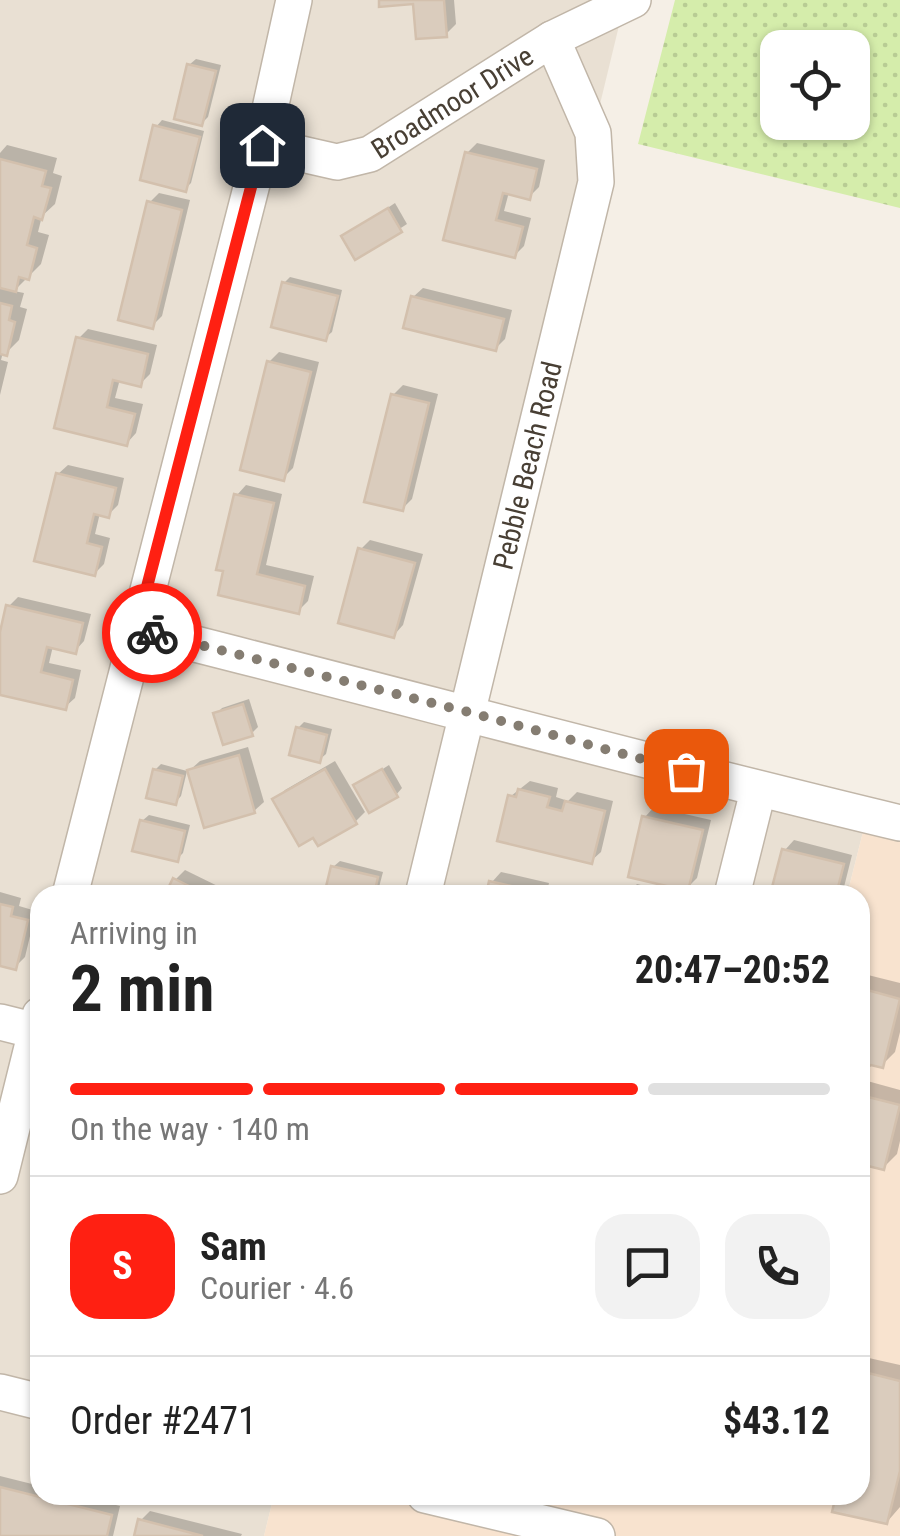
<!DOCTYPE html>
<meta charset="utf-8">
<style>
body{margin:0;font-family:"Roboto Condensed",sans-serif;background:#f2f2f2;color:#222;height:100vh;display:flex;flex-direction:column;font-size:38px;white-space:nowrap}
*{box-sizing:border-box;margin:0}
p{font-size:32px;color:#767676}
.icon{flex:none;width:55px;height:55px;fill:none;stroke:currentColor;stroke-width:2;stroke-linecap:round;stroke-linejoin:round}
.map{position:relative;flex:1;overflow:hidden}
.sheet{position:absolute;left:30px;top:885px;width:840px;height:620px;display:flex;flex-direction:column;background:#fff;border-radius:30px;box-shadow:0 2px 8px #0004}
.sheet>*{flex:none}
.controls{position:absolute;left:760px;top:30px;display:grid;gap:20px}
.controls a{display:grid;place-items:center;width:110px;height:110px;border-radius:20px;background:#fff;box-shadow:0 2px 8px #0004;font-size:50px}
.pin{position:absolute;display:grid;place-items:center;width:85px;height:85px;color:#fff;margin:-42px;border-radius:20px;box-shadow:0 5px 15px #0006}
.courier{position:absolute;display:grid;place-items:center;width:100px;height:100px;margin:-50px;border:8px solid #ff2012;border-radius:50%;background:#fff;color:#222;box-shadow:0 2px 12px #0007}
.headline em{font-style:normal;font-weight:700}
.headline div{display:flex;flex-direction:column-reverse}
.headline{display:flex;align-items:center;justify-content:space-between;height:170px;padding:0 40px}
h1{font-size:65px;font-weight:700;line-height:75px}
.bar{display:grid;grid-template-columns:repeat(4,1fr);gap:15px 10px;align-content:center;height:120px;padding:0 40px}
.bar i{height:12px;border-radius:8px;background:#e0e0e0}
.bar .selected{background:#ff2012}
.bar p{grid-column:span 4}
.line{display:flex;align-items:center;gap:25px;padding:0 40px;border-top:2px solid #e0e0e0}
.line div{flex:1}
.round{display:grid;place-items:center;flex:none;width:105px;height:105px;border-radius:30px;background:#f2f2f2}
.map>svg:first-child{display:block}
.residential{fill:#e9e0d3}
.commercial{fill:#f8e3cf}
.park{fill:url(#park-dots);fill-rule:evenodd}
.shadow{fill:#0003}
.building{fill:#daccbd;stroke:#d3c0ad;stroke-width:2.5}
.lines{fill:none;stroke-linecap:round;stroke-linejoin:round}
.minor-casing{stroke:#c1b6a8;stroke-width:38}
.minor{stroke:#fff;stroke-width:35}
.done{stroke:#857d72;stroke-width:10;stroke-dasharray:0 18}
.route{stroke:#ff2012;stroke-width:12}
.labels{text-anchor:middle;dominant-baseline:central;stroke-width:10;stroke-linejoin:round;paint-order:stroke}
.street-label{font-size:28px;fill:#483f34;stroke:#fff}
</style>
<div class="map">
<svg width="900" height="1536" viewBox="0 0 900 1536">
<defs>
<pattern id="park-dots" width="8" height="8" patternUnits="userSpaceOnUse" patternTransform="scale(2.5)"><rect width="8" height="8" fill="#d5edab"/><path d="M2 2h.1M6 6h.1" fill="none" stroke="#b8cc94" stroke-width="1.8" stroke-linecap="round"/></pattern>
</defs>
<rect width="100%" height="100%" fill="#f5efe6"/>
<polygon class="residential" points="0,0 633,0 624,5 593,133 469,711 867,816 847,895 40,895 40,1495 274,1495 264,1536 0,1536"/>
<polygon class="commercial" points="867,816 900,823 900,1536 264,1536 274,1495 860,1495 860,895 847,895"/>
<path class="park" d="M675,0h225v208l-262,-64zM778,48h74v74h-74z"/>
<g class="shadow">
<polygon points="381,0 454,0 456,24 446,34 415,2"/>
<polygon points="196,59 221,65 208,117 202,123 189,65"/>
<polygon points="162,120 204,131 191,183 185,189 156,127"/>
<polygon points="477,143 545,160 539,187 529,197 509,192 504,211 531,218 524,246 514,256 446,238 467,153"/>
<polygon points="7,145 57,158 53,173 62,176 55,204 42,216 38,232 49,235 41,264 14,291 24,293 20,307 27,309 19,340 6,353 3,352 1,360 8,362 0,395 0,153"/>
<polygon points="159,193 190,200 162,316 152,326 150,202"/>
<polygon points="395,203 407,224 356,257 344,237"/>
<polygon points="290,277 342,290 332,332 325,338 284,283"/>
<polygon points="423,288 512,310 505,339 495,349 413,297"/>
<polygon points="88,329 157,345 150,374 140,384 120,379 115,398 143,404 136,433 127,443 57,426 79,338"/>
<polygon points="279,352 319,362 293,468 283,478 269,362"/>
<polygon points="403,385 438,394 412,499 402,509 393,395"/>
<polygon points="68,465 124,478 118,505 108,515 100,513 95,534 110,538 104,564 94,574 58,474"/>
<polygon points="246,485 282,494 266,565 314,576 308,601 298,611 221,593 237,495"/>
<polygon points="370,540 423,554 403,625 394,635 360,550"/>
<polygon points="18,597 91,614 84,641 75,651 53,646 49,663 81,670 75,698 65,707 0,692 0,642 8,607"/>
<polygon points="249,699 258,727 252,733 216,714 222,708"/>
<polygon points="304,722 332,729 326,754 319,760 298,728"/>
<polygon points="248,747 264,802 254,811 190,770 200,761"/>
<polygon points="335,761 365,812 355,822 275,800 285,790"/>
<polygon points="161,764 187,771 181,796 175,803 155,770"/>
<polygon points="389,765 402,788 396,795 356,786"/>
<polygon points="530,781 558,788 556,797 568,801 577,792 613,801 601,852 591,861 511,796"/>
<polygon points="654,807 711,820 697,878 687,888 645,817"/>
<polygon points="149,815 190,825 183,853 177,859 142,821"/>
<polygon points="794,840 852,855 842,895 773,895 785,850"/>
<polygon points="340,861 383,872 377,895 326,895 333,867"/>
<polygon points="185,870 236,895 168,895 175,880"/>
<polygon points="501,872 549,883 546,895 488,895 492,882"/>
<polygon points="637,884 679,895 627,895"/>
<polygon points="0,892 21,898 19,906 36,911 25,957 15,967 0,963"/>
<polygon points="860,973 900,983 900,1032 895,1052 882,1065 870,1062 863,1068 860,1078"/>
<polygon points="860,1079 900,1090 900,1141 897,1154 884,1167 860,1161"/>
<polygon points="860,1356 900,1365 900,1507 887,1522 839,1495 860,1495"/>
<polygon points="0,1476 40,1486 40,1495 76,1495 120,1506 113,1536 0,1536"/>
<polygon points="150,1511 242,1534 241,1536 136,1536 140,1521"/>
</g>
<g class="building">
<polygon points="379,0 444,0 447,37 416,39 413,4 379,7"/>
<polygon points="187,64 216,71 202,126 174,119"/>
<polygon points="153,125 200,137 186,192 140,180"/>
<polygon points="465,152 537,169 530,200 503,193 496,220 523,227 515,258 443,240"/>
<polygon points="0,159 46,171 42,186 51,188 42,220 34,217 27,245 37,248 29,280 19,277 16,292 0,288"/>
<polygon points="147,201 182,210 153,329 118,320"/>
<polygon points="388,208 402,232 355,260 341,236"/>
<polygon points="282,282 338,296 326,341 271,327"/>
<polygon points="411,296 504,319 496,351 403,328"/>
<polygon points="0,303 12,306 9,320 15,322 7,356 0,354"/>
<polygon points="76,337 148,354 141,387 113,380 107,407 135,414 127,446 54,428"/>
<polygon points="267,361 311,372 284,481 240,470"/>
<polygon points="391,394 429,403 403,511 364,502"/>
<polygon points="56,473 116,488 109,518 94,514 87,543 102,547 95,576 34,561"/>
<polygon points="234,494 274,503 257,574 305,586 299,614 218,595 223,571 216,570"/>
<polygon points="358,548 415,563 394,638 338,623"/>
<polygon points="6,605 83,623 76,654 47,647 41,672 73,680 66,710 0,695 0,632"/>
<polygon points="243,704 253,736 223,745 213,713"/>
<polygon points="296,727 327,735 320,763 289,755"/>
<polygon points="239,755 255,813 204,828 187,770"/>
<polygon points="153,769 183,776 176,805 146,798"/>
<polygon points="325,769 357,824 318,846 313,838 299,846 272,799"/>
<polygon points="382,769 398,797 369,813 353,785"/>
<polygon points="518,789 550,797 547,807 562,811 565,801 605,811 592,864 497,841 508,795 516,797"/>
<polygon points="642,816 703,830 688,891 628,877"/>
<polygon points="140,820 185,831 178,862 132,851"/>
<polygon points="782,849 844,864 836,895 770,895"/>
<polygon points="331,866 378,877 374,895 324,895"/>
<polygon points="173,878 207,895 165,895"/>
<polygon points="489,881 541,893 540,895 486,895"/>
<polygon points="0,904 13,907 11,916 28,920 16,970 0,966"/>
<polygon points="860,988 900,999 883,1068 871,1065 860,1072"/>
<polygon points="860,1095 900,1105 884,1170 860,1164"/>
<polygon points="860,1371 900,1381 900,1471 887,1524 832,1512 836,1495 860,1495"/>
<polygon points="0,1487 112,1515 107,1536 0,1536"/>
<polygon points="138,1519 203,1536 134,1536"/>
</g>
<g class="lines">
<g class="minor-casing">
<g id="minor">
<path id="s1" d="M262,145l75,17 33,-8 182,-115 81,-39"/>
<path d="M136,629c255,64 509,133 764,194"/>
<polyline points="70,895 262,145 294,0"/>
<path id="s2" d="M423,895l173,-713 -3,-49 -41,-94"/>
<polyline points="732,895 758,791"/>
<polyline points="0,1022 36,1031"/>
<polyline points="0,1176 40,1015"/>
<polyline points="0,1392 40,1402"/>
<polyline points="425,1495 597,1536"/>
</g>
</g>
<use href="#minor" class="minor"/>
</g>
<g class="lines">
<polyline class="done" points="152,633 468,712 686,771"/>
<polyline class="route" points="152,633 136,629 262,145"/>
</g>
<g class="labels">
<g class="street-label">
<text stroke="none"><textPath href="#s1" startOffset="208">Broadmoor Drive</textPath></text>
<text stroke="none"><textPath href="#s2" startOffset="442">Pebble Beach Road</textPath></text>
</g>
</g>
</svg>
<div class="controls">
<a><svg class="icon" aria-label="locate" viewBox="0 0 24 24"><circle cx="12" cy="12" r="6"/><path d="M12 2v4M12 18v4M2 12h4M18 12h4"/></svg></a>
</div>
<div class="pin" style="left:686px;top:771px;background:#ea580c"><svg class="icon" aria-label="bag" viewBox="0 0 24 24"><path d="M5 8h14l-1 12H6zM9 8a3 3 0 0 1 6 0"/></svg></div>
<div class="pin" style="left:262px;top:145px;background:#1f2937"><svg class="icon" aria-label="home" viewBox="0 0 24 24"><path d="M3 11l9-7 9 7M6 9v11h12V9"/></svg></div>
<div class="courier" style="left:152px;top:633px"><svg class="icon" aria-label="bike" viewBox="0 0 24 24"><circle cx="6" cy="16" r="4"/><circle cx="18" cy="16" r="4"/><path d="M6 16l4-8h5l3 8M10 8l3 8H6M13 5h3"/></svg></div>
<section class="sheet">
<div class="headline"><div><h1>2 min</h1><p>Arriving in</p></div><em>20:47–20:52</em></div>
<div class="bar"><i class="selected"></i><i class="selected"></i><i class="selected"></i><i></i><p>On the way · 140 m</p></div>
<div class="line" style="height:180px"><b class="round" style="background:#ff2012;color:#fff">S</b><div><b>Sam</b><p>Courier · 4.6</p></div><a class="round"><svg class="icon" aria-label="chat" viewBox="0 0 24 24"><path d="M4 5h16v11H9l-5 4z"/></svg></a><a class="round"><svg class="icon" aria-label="phone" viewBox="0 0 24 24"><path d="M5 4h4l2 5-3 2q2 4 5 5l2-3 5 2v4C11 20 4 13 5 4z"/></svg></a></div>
<div class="line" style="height:130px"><div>Order #2471</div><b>$43.12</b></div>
</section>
</div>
